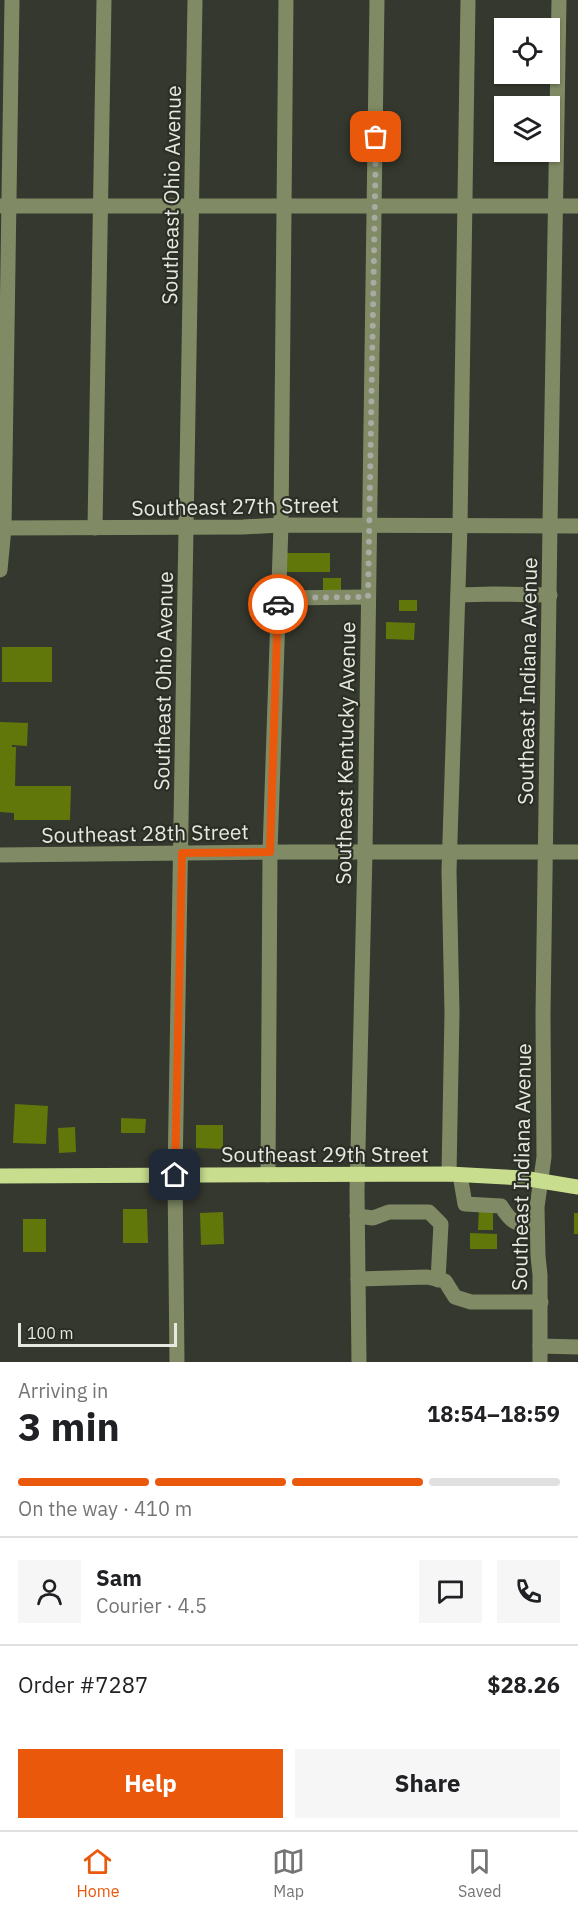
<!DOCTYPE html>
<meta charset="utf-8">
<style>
body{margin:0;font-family:"IBM Plex Sans",sans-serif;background:#f6f6f6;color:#202124;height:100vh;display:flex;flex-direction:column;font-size:22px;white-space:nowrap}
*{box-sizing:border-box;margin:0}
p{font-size:20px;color:#757577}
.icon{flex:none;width:33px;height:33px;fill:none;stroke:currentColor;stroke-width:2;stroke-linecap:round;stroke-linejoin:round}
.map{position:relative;height:1362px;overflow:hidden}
.panel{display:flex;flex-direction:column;background:#fff;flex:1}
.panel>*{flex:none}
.buttons{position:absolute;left:494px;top:18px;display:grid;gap:12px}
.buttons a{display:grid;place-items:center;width:66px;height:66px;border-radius:0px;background:#fff;box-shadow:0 2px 4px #0004;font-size:30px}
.scale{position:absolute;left:18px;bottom:15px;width:159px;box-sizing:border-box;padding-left:6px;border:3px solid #e6e8e2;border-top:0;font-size:16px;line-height:21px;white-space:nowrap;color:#e6e8e2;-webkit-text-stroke:4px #2b2e24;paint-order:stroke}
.pin{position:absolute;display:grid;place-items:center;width:51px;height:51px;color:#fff;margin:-26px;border-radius:12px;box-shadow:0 3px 9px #0006}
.courier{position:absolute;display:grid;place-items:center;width:60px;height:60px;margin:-30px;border:4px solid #ea580c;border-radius:50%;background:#fff;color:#222;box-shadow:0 2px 8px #0007}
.headline em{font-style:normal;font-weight:800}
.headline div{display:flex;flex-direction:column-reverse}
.headline{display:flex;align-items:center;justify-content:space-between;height:102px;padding:0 18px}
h1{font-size:39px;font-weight:800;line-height:45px}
.bar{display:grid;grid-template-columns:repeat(4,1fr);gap:9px 6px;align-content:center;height:72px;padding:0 18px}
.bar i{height:8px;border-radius:4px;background:#e0e0e0}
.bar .current{background:#ea580c}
.bar p{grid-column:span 4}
.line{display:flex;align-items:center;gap:15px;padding:0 18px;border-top:2px solid #e0e0e0}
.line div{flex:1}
.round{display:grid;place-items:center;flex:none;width:63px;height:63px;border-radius:0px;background:#f6f6f6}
.action{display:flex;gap:12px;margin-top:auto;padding:12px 18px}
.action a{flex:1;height:69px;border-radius:0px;background:#ea580c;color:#fff;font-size:24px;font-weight:800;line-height:69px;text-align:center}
.action a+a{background:#f6f6f6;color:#202124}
.dock{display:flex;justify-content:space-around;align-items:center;height:84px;border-top:2px solid #e0e0e0;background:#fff;font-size:16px;color:#757577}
.dock a{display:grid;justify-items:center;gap:3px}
.dock .current{color:#ea580c}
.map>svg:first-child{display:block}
.building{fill:#62770a}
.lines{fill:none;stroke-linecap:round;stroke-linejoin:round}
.minor{stroke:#808b65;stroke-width:15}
.major{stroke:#c8de8e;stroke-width:15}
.done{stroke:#a8aaa3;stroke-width:6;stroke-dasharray:0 10.8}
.route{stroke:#ea580c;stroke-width:8}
.labels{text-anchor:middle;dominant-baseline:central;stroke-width:4.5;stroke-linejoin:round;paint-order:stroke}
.street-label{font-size:21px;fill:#e6e8e2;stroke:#2b2e24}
</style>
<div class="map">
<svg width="578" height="1362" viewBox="0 0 578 1362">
<rect width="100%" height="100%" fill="#35382e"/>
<g class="building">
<rect x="282" y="553" width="48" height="19"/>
<polygon points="323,578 341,578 341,593 323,594"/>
<rect x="399" y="600" width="18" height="11"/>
<polygon points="386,622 415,623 414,640 386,639"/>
<rect x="2" y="647" width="50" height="35"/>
<polygon points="0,722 28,723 27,746 12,745 12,747 16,747 15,786 71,786 70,820 14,820 14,813 0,812"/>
<polygon points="15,1104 48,1106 46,1144 13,1143"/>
<polygon points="121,1118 146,1119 145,1133 121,1133"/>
<polygon points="196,1125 223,1125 223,1149 196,1148"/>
<polygon points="75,1127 76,1152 59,1153 58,1128"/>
<polygon points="479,1208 493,1208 493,1230 478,1230"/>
<polygon points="123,1209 147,1209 148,1243 123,1243"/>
<polygon points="223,1212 224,1244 201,1245 200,1213"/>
<rect x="574" y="1213" width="4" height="21"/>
<rect x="23" y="1219" width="23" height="33"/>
<polygon points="470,1233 497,1234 497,1249 470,1249"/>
</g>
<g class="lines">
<g class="minor">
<polyline points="0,206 578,206"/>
<polyline points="0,528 243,527 281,525 578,526"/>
<polyline points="95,528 104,0"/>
<polyline points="0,570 4,528 12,0"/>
<polyline points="458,595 493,594 550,595"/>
<polyline points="278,598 368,597"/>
<polyline points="0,855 289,852 578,852"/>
<polyline points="449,1174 452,1013 449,871 460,526 468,0"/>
<polyline points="268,1175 270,852 281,525 286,0"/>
<path d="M460,1175l5,29 36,2c11,18 16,19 36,19"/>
<polyline points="357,1216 373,1218 389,1212 429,1212 441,1224 438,1280"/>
<polyline points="358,1279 427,1277 445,1281 455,1297 471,1302 541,1302"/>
<polyline points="540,1346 578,1347"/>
<polyline points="177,1362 175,1175 195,0"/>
<polyline points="359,1362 357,1191 365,852 377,0"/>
<polyline points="540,1362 540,1275 538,1256 537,1207 544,1157 543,1015 550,525 559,0"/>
</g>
<polyline class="major" points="0,1176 449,1174 523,1178 578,1187"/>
</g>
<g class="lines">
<polyline class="done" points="278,604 278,598 368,597 376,137"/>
<polyline class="route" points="175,1175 182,853 270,852 278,604"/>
</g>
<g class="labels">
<g class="street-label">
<text transform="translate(171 195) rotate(-89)">Southeast Ohio Avenue</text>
<text transform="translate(235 506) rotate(-1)">Southeast 27th Street</text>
<text transform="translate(163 681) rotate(-89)">Southeast Ohio Avenue</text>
<text transform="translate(527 681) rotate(-89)">Southeast Indiana Avenue</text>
<text transform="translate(345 753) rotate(-89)">Southeast Kentucky Avenue</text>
<text transform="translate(145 833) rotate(-1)">Southeast 28th Street</text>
<text x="325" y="1154">Southeast 29th Street</text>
<text transform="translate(521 1167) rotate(-89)">Southeast Indiana Avenue</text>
</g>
</g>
</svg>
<div class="buttons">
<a><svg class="icon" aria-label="locate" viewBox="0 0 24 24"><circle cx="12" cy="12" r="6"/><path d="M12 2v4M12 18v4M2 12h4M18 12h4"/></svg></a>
<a><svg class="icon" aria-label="layers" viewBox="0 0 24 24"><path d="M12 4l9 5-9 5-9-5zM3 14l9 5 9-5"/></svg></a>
</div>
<div class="scale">100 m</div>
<div class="pin" style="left:376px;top:137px;background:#ea580c"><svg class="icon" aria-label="bag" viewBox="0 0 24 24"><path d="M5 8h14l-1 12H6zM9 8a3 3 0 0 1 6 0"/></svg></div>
<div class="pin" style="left:175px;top:1175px;background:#1f2937"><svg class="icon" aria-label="home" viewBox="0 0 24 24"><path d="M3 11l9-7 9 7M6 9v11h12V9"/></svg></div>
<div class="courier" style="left:278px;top:604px"><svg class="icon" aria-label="car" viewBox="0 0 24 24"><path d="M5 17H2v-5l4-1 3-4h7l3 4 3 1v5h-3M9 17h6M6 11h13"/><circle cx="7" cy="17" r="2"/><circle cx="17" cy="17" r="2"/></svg></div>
</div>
<section class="panel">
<div class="headline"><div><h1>3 min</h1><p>Arriving in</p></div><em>18:54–18:59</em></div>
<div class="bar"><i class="current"></i><i class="current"></i><i class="current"></i><i></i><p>On the way · 410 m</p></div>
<div class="line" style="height:108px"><a class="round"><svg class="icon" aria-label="person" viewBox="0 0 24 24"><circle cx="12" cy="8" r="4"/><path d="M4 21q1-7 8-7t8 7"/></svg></a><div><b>Sam</b><p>Courier · 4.5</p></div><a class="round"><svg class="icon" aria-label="chat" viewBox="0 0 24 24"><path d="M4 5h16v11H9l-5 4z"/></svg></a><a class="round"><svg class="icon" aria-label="phone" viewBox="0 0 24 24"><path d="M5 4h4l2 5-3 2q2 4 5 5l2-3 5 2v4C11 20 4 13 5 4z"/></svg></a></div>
<div class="line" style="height:78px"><div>Order #7287</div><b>$28.26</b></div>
<div class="action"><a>Help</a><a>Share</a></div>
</section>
<nav class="dock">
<a class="current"><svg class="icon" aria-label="home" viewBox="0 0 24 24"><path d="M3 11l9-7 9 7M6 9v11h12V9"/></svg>Home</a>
<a><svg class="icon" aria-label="map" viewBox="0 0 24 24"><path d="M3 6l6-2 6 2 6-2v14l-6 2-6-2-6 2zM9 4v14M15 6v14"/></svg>Map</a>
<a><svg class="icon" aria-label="saved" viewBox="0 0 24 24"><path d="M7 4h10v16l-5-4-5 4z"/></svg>Saved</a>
</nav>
